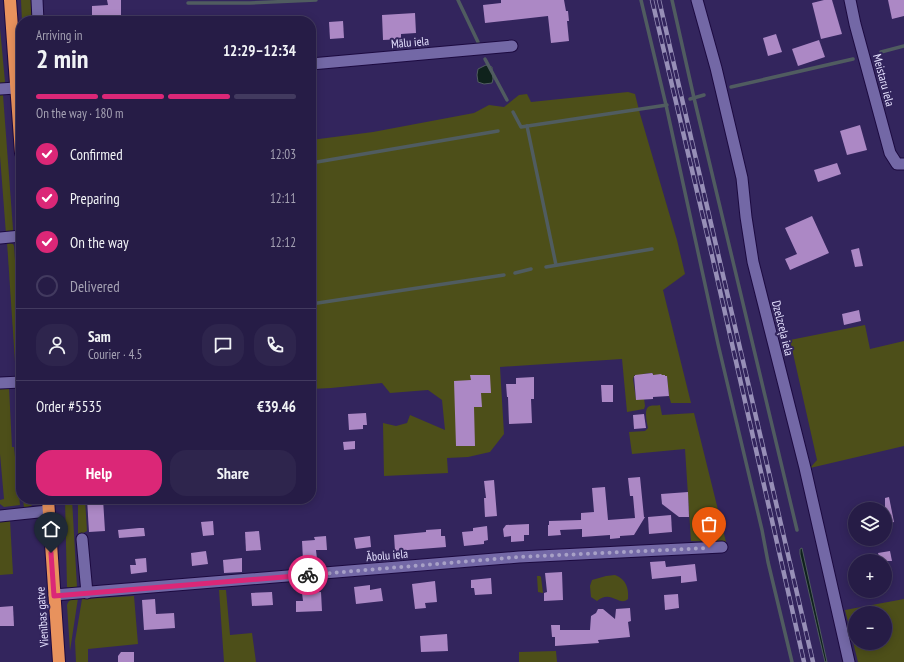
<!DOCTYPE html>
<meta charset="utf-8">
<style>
body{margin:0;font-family:"PT Sans Narrow",sans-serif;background:#2e254d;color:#f1f3f6;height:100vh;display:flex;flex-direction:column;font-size:15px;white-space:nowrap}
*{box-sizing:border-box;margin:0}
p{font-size:13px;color:#a4a1b3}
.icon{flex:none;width:22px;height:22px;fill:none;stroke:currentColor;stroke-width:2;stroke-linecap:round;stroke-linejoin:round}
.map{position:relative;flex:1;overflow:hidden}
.drawer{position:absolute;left:16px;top:16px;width:300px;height:488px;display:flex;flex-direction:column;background:#261c46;border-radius:16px;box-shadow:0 2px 10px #0003,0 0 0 1px #423a5f}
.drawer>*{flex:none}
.tools{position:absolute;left:848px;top:502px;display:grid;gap:8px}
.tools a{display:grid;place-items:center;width:44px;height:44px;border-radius:50%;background:#261c46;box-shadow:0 2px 10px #0003,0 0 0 1px #423a5f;font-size:20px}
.pin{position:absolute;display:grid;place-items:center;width:34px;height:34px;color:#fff;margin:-41px -17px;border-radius:50% 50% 50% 0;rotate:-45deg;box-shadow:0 0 4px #0007}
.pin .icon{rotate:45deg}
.courier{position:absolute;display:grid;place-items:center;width:40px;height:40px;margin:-20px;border:3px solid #db2777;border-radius:50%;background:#fff;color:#222;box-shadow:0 1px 5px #0007}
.overview em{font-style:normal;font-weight:800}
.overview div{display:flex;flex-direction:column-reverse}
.overview{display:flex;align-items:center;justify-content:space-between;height:68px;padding:0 20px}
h1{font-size:26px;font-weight:800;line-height:30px}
.bar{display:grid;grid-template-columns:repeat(4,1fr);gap:6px 4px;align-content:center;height:48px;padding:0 20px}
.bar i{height:5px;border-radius:3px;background:#423a5f}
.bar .current{background:#db2777}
.bar p{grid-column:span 4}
.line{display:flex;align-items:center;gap:10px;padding:0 20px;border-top:1px solid #423a5f}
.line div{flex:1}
.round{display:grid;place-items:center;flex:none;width:42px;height:42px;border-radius:16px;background:#2e254d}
ol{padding:0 20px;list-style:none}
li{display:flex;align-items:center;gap:12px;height:44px}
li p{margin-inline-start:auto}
li .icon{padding:4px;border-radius:50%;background:#db2777;color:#fff;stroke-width:4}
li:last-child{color:#a4a1b3}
li i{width:22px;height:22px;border:2px solid #423a5f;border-radius:50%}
.button{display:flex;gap:8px;margin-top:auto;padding:8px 20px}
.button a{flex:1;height:46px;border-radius:16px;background:#db2777;color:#fff;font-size:16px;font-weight:800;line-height:46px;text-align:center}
.button a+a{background:#2e254d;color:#f1f3f6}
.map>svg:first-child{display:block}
.green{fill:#4d4f19;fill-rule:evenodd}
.water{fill:#0f221c;stroke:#505c60}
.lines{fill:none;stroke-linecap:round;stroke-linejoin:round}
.stream{stroke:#505c60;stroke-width:3.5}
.building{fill:#ac88c5}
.street-casing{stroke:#1c0a40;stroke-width:13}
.highway-casing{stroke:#1c0a40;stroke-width:14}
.street{stroke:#7368a6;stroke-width:11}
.highway{stroke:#e8925d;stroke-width:12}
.rail-casing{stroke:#978fb7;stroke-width:4.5}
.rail{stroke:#33255d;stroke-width:3;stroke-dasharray:9;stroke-linecap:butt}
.done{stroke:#a7a0c6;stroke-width:4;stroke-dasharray:0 7.2}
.route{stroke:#db2777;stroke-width:5}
.labels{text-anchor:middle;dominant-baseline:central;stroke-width:4;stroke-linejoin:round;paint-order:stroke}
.street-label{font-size:12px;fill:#e6e2ff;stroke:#33255d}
</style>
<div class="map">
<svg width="904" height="662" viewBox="0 0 904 662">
<rect width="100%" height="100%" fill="#33255d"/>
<g class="green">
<polygon points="21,0 32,0 33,21 22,21"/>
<polygon points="0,28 5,82 3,85 0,86"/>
<polygon points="0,92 3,95 13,229 13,231 6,234 0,156"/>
<polygon points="628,92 635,94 640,114 677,240 685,274 663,290 691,403 671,403 669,396 667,377 665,376 665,375 654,378 653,374 652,373 643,374 643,375 635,375 634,376 633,379 636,399 644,398 645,406 644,409 627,412 622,359 500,367 504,434 490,452 468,457 447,458 448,473 384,476 383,423 396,426 407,423 410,415 445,430 442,400 428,390 390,393 382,383 331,388 311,389 311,140 373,132 474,113 489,105 504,107 519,95 527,94 531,102"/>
<polygon points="7,242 13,244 14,246 21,343 21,375 16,377"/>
<polygon points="865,325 870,349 904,341 904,446 810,468 817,460 790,340"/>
<polygon points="15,386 21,387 21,468"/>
<polygon points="0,387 9,387 12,447 14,447 20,505 4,507 0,504 0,500 4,499 0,454"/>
<path d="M660,405l2,10 32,-2 32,129 -35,-1 -6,-92 -53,5 -3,-22 16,-1 3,-3c-1,-5 -5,-20 2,-22 3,-1 6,0 10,-1z"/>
<path d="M23,499h11c1,7 -5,8 -10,9z"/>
<path d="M65,499h7l5,88 -1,2c-4,0 -6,0 -9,-2z"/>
<polygon points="82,499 85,499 87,531 81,534 78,536 78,500"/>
<polygon points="0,520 10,520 13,574 0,575"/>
<path d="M615,575c11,4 14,13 13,24 -9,8 -17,-10 -31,2l-6,-4 -1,-11 2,-6 14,-4z"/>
<polygon points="537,576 540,576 541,577 543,593 538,592"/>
<polygon points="219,590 226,590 230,635 252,633 256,662 224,662"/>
<polygon points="134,596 138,644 88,649 88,662 76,662 75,641 82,599"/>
<path d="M78,598l-8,53 -3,-46c2,-6 5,-6 11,-7z"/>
<path d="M904,599v63h-46l-13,-52zM855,613h30v30h-30z"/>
<polygon points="556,651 557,662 519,662 519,652"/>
</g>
<g class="water">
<polygon points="486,65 492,67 493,79 492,83 484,84 478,82 477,75 478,69"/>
<polygon points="802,548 827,662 825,662 800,554 800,549"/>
</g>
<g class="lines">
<g class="stream">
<polyline points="458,0 478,42"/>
<polyline points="641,0 666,105 718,344 762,530 768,562 792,662"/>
<polyline points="672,0 694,98 797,530"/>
<polyline points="188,3 250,3 316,0"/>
<polyline points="881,52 904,46"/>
<polyline points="485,59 507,100"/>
<polyline points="731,87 853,59"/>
<polyline points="690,99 704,95"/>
<polyline points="513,112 521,127 667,105"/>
<polyline points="527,126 556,265"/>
<polyline points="311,163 498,131"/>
<polyline points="546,267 652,249"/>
<polyline points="515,273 531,269"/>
<polyline points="311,304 504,275"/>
</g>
</g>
<g class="building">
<polygon points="107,0 121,0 121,17 118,17 118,21 105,21 105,15 92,16 92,6 108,5"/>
<polygon points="501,0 564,0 566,11 568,11 569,21 567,21 569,41 551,43 548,16 485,23 483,5 501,3"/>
<polygon points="824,0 832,0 842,34 821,39 812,3"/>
<polygon points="888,0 904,0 904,16 892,19"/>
<polygon points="415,13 416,33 401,34 401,39 383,40 382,15"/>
<polygon points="343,21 344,38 330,39 329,22"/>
<polygon points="776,34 782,52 768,56 763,38"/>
<polygon points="819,40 825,57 798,66 792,49"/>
<polygon points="860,125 867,150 847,155 840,131"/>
<polygon points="837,163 841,174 818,182 814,170"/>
<polygon points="812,216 829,253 790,270 785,259 797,254 785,228"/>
<polygon points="859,248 863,266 855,267 851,250"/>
<polygon points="859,310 861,321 844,325 842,314"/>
<polygon points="652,373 653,374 653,375 661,374 662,375 665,375 665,376 667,376 669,396 653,397 653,399 636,400 634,376 635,376 635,375"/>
<polygon points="470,375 490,375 491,393 481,393 482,407 474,407 475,446 456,446 454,381 471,380"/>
<polygon points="534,377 534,399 531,399 532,423 509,424 508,397 507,397 506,384 516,384 516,378"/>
<polygon points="601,385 613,385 613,402 602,402"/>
<polygon points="366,413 367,425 363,425 363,429 349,430 348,414"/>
<polygon points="644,414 646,428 634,429 633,415"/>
<polygon points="355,441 355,449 344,450 343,442"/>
<polygon points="640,477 644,517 645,517 634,535 620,536 620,538 610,539 610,535 582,537 582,529 560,530 561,535 548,536 548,525 549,525 549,521 581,520 581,513 594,512 592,488 605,487 608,520 635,518 633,496 630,496 628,478"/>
<polygon points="494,480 497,516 485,517 484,498 486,498 484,481"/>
<polygon points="688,492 689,517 679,517 662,504 661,494"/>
<polygon points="889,497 894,522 885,524 885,498"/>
<polygon points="87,499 103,499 105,531 89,532"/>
<polygon points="671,515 672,532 649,534 648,517"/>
<polygon points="213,521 214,535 203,536 201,522"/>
<polygon points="529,524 529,535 524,535 524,541 511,542 511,536 504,537 503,529 506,525"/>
<polygon points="487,526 488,540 484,541 484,544 464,546 462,532 473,531 473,528"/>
<polygon points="139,528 144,528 145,536 119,538 118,530"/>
<polygon points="441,529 441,536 445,536 446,547 395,551 394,535 426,532 426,530"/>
<polygon points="259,531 261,550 246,551 245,532"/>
<polygon points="326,536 327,550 316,550 317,559 303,560 302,541 315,540 314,537"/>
<polygon points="370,536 371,547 356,549 354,538"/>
<polygon points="206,551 208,564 192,566 191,553"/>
<polygon points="890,551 892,561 880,561 878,553"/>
<polygon points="146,558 147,572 131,574 130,565 136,565 135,559"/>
<polygon points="242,558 242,572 224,573 223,560"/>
<polygon points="665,561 666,567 695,564 697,581 681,583 681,576 652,579 650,562"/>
<polygon points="562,572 563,600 544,601 544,593 547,592 545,573"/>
<polygon points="491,578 492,594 475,595 474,588 471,588 471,580"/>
<polygon points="435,581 437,602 425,603 426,608 415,609 412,584"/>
<polygon points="370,585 370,590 381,588 383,601 356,604 354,587"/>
<polygon points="272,592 273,605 252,606 251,593"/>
<polygon points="321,592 322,611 296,612 296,601 303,601 302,593"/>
<polygon points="678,594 679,608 665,610 664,595"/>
<polygon points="155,599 156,614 174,613 175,628 144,630 142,600"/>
<polygon points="13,606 14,626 0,626 0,607"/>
<polygon points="630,608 631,621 628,622 630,637 598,640 599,643 555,646 555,637 552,637 551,625 560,625 560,630 590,630 591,616 596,613 598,609 603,609 615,619 616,609"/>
<polygon points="447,634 448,651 421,652 420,636"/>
<polygon points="121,652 134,652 134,662 118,662 118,656"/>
</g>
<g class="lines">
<g class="street-casing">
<g id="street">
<polyline points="37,0 38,21"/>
<polyline points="697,0 716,68 742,178 746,217 753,262 805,468 849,662"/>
<polyline points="850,0 855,24 890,153 897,164 904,164"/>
<polyline points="311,64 512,46"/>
<polyline points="0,89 16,88"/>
<polyline points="0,238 21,236"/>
<polyline points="0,383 21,382"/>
<polyline points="0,516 48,511"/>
<polyline points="82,539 87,593"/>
<polyline points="54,595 519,557 722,547"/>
</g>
</g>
<g class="highway-casing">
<g id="highway">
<polyline points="10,0 21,153"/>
<polyline points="48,499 59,662"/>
</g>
</g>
<use href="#street" class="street"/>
<use href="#highway" class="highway"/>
<g class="rail-casing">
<g id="rail">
<polyline points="652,0 711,251 804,662"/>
<polyline points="659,0 813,662"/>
</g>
</g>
<use href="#rail" class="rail"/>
</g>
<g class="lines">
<polyline class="done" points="308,575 518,557 709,548"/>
<polyline class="route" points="51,553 54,596 308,575"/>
</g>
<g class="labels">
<g class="street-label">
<text transform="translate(410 42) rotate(-5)">Mālu iela</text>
<text transform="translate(884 80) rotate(75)">Meistaru iela</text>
<text transform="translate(783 328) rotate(76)">Dzelzceļa iela</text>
<text transform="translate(387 555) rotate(-5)">Ābolu iela</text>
<text transform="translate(42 617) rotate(-94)">Vienības gatve</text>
</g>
</g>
</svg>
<div class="tools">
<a><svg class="icon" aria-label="layers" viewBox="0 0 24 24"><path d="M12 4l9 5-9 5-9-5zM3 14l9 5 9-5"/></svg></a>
<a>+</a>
<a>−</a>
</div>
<div class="pin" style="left:709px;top:548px;background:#ea580c"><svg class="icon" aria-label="bag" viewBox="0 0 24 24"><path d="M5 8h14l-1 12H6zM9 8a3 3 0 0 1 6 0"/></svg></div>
<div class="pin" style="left:51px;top:553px;background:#1f2937"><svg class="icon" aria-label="home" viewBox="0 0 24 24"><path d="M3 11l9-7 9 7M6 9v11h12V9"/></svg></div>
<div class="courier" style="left:308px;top:575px"><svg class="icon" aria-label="bike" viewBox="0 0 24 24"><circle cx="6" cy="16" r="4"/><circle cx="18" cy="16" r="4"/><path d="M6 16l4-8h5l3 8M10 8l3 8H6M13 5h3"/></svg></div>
<section class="drawer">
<div class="overview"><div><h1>2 min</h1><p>Arriving in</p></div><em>12:29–12:34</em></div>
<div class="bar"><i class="current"></i><i class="current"></i><i class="current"></i><i></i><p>On the way · 180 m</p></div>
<ol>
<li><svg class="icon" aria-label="check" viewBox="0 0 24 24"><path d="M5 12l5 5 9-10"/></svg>Confirmed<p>12:03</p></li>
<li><svg class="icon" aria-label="check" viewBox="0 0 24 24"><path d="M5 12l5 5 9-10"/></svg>Preparing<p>12:11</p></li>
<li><svg class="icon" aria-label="check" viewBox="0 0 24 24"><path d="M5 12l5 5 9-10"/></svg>On the way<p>12:12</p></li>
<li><i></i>Delivered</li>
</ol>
<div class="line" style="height:72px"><a class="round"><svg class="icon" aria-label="person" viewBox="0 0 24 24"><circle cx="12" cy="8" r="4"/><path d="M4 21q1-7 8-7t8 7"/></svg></a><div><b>Sam</b><p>Courier · 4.5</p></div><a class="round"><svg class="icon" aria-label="chat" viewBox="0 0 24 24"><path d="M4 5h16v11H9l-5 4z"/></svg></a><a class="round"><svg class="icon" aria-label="phone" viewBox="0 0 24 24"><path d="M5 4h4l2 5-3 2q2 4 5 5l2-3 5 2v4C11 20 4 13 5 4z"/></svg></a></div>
<div class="line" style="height:52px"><div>Order #5535</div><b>€39.46</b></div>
<div class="button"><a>Help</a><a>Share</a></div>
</section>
</div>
